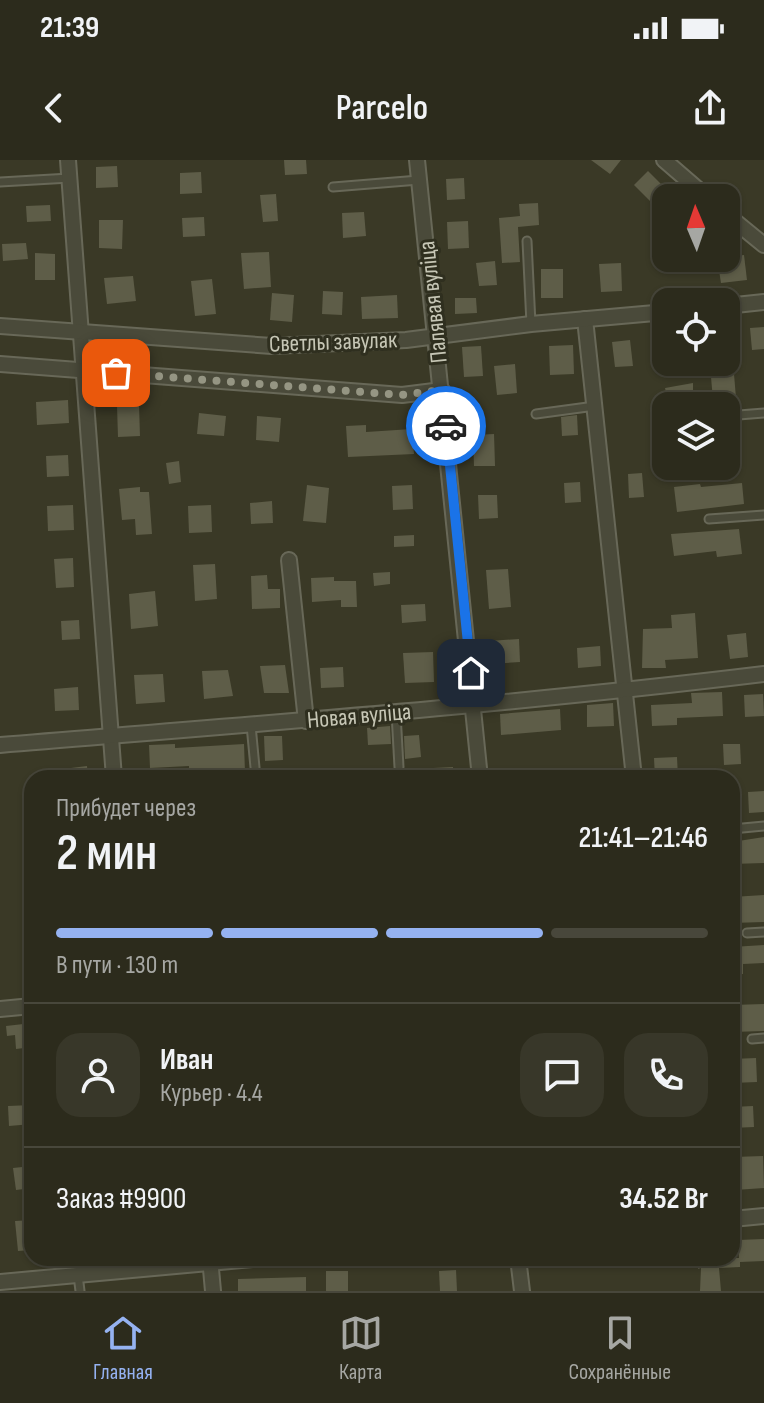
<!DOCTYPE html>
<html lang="ru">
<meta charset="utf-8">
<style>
body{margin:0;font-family:"Sofia Sans Condensed",sans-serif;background:#383729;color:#f1f3f6;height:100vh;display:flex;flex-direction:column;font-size:30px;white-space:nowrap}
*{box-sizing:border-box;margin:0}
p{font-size:26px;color:#a6a7a3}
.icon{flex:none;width:44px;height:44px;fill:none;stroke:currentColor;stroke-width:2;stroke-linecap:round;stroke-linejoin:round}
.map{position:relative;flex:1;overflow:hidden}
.side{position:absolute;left:24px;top:610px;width:716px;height:496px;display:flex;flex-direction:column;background:#2c2b1c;border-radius:24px;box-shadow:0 2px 6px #0004,0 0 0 2px #48473b}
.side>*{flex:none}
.needle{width:52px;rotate:358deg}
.buttons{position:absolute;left:652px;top:24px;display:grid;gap:16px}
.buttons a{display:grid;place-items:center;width:88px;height:88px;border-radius:16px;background:#2c2b1c;box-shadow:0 2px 6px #0004,0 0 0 2px #48473b;font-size:40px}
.pin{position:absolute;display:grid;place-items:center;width:68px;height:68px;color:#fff;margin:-34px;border-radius:16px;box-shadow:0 4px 12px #0006}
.courier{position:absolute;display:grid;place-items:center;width:80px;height:80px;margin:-40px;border:6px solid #1a73e8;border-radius:50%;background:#fff;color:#222;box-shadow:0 2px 10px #0007}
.head em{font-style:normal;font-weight:600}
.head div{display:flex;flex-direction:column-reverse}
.head{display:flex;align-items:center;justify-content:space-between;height:136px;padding:0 32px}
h1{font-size:52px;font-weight:600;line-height:60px}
.bar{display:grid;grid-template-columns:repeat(4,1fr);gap:12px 8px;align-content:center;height:96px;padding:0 32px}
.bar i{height:10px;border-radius:6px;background:#48473b}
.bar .current{background:#95b2f1}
.bar p{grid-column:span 4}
.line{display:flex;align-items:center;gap:20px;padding:0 32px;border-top:2px solid #48473b}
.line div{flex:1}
.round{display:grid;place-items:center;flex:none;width:84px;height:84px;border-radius:24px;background:#383729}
.status{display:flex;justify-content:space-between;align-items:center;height:56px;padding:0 40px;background:#2c2b1c;direction:ltr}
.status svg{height:22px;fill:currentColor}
header{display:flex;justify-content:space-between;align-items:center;height:104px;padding:0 32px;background:#2c2b1c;font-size:36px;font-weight:600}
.dock{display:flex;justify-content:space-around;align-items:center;height:112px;border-top:2px solid #48473b;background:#2c2b1c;font-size:22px;color:#a6a7a3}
.dock a{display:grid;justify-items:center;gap:4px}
.dock .current{color:#95b2f1}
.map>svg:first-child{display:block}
.building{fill:#5e5d48}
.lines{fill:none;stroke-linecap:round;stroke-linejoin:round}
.service-casing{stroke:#686858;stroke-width:11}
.minor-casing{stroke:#686858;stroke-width:18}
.service{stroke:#4a4a3a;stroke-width:7}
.minor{stroke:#4a4a3a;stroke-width:14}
.done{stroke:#959583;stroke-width:8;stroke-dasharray:0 14.4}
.route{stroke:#1a73e8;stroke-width:10}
.labels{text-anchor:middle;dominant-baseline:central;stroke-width:6;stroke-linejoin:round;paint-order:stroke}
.street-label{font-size:24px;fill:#c6c6b5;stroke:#2f2f1f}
</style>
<div class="status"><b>21:39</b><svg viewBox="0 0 49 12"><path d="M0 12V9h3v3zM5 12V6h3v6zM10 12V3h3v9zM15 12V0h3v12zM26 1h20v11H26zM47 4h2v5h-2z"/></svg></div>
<header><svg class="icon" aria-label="back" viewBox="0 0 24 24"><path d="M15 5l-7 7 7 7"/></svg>Parcelo<svg class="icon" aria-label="share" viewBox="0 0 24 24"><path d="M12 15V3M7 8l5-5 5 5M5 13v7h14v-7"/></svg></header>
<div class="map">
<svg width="764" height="1131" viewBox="0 0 764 1131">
<rect width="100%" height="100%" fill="#3a3926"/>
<g class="building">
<polygon points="284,0 306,0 307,14 285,15"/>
<polygon points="591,0 621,0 610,14"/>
<polygon points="117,6 118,27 96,28 96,7"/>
<polygon points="648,11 666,29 652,43 634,25"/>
<polygon points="201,12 202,33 180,34 180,13"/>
<polygon points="464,18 465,39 447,40 446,19"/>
<polygon points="276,34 278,61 263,62 260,35"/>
<polygon points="538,43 539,65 518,67 520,102 502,103 499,58 520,56 519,44"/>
<polygon points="50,45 51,61 27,62 26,46"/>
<polygon points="364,52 366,76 343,78 342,53"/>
<polygon points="204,57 205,76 183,77 182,58"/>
<polygon points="99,60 123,60 122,89 99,88"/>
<polygon points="468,61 469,88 448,89 447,62"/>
<polygon points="26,83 28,99 3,101 2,84"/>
<polygon points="269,92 271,127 244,129 241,93"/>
<polygon points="35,93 55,94 55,120 35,120"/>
<polygon points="744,95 747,120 721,123 717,98"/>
<polygon points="495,101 497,125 479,126 476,103"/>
<polygon points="621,103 622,131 601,132 599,104"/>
<rect x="541" y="109" width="22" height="29"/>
<polygon points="133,116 136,141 107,144 104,118"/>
<polygon points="212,119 216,154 195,156 191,121"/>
<polygon points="323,131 343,132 342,155 322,154"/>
<polygon points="272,133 294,135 292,162 270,160"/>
<polygon points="397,135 398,158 362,159 361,137"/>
<polygon points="455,138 476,138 477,153 455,154"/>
<polygon points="764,167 764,189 752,190 750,168"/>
<polygon points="630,180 633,206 615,207 612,182"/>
<polygon points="573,185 574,214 550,215 549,186"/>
<polygon points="481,186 483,216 464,217 462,187"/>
<polygon points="515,204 517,233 497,235 494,206"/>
<polygon points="734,214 736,238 713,240 711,217"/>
<polygon points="693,223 693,246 669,246 665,228"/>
<polygon points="68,240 69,263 37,265 36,242"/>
<polygon points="139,245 140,276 118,277 117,246"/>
<polygon points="199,253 226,256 224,276 197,274"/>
<polygon points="577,255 578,275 562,276 561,257"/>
<polygon points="257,256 281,258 279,282 256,280"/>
<polygon points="366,265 366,272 412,269 414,294 348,297 346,266"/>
<polygon points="736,267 739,293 726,295 726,268"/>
<polygon points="494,274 495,306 474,306 473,275"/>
<polygon points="68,295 69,316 47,317 46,296"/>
<polygon points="179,301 181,322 169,324 166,303"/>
<polygon points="642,313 644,337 629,338 628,314"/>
<polygon points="580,322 581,342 565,343 564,323"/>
<polygon points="742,323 744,344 677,352 674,327 700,324 701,327"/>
<polygon points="307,325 329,328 326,363 303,361"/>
<polygon points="412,325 413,349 393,350 392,326"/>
<polygon points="140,327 140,332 149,332 152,374 136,375 135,359 122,360 119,329"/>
<polygon points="478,335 497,335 498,358 479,359"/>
<polygon points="272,341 273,363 251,364 250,343"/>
<polygon points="73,345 74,370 48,371 47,346"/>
<polygon points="211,345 212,372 189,373 188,346"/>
<polygon points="739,369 742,394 717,397 716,391 674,396 671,374"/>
<polygon points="414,375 414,386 394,387 394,376"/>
<polygon points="73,398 74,427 56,428 54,399"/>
<polygon points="215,404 217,439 195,441 193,405"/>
<polygon points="508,409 511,447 489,449 486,410"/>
<polygon points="390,412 390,424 374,426 373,413"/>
<polygon points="267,415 268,429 280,429 280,448 252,449 251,416"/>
<polygon points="334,417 334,421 356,421 357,447 341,447 341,440 312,442 311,418"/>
<polygon points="155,431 158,466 131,469 129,434"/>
<polygon points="425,444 426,461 402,463 401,445"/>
<polygon points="695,453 698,498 665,500 666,508 642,508 643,469 672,468 671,455"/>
<polygon points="79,460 80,479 62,480 61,461"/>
<polygon points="746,473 748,497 730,499 727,475"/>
<polygon points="519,479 520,502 490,504 489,481"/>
<polygon points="600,486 601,506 578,508 577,488"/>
<polygon points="433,492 434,522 405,523 403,493"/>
<polygon points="285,505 289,533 264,533 260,506"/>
<polygon points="343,507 344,527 321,528 320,508"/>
<polygon points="228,510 233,536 204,539 202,511"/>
<polygon points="163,514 165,542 136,544 134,515"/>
<polygon points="78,527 79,550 55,551 54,529"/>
<polygon points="722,532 723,556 677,558 677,565 652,566 651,545 692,543 691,533"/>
<polygon points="763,534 764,556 745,557 744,535"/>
<polygon points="613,543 614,566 587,567 587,545"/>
<polygon points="560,549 561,570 501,575 500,554"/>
<polygon points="390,566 391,584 368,585 367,568"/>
<polygon points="419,575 421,597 405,599 404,576"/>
<polygon points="264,576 282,576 283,600 265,601"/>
<polygon points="175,584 175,588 244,584 245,612 189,612 189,606 150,608 149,585"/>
<polygon points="723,584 740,584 741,604 724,605"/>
<polygon points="677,597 678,618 655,618 654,598"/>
<polygon points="87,606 88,618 47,618 47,611"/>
<polygon points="453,607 453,618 433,618 433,608"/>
<polygon points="764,631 764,652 749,653 748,632"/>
<polygon points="764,677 764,703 732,704 732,682"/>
<polygon points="764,735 764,762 732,763 732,737"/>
<polygon points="764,785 764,803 743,804 743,814 732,815 732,787"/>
<polygon points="764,844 764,871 732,872 732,845"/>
<polygon points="32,863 32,887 16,889 15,875 7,876 6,866"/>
<polygon points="756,898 757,922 732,923 732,899"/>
<polygon points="32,945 32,964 9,966 8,946"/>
<polygon points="753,946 754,967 732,968 732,947"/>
<polygon points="763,996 764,1028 735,1030 734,997"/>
<polygon points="32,1006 32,1028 16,1030 13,1008"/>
<polygon points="32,1060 32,1090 18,1091 15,1061"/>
<polygon points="764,1079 764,1101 740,1102 740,1107 719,1108 721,1131 700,1131 701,1108 698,1109 698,1098 739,1098 738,1080"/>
<polygon points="456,1110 457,1131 440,1131 439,1111"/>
<rect x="326" y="1111" width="22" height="20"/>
<polygon points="306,1117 306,1131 238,1131 238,1119"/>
</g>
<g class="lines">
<g class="service-casing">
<g id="service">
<polyline points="0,22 70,18"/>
<polyline points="333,27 419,20"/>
<polyline points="527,81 531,164"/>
<polyline points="536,254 595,246"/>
<polyline points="726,256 764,253"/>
<polyline points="709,359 764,355"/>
<polyline points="396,553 399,607"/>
<polyline points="251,565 256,618"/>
<polyline points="732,669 764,666"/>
<polyline points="747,773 764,772"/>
<polyline points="752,879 764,878"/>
<polyline points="78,1115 80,1131"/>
</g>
</g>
<g class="minor-casing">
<g id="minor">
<polyline points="68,0 114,618"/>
<polyline points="417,0 480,618"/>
<polyline points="664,0 708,38"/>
<polyline points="726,54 764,85"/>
<polyline points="726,146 764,142"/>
<polyline points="585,159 634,618"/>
<polyline points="0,166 272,186 406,180 531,164 666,152"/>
<polyline points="0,204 402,235 442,230"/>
<polyline points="289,400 306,561"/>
<path d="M0,585c255,-21 510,-40 764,-71"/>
<polyline points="0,849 32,846"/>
<polyline points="732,1059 764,1056"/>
<polyline points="210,1098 213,1131"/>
<polyline points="518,1098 522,1131"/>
<polyline points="0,1122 264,1098"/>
</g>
</g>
<use href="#service" class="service"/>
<use href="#minor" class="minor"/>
</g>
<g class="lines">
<polyline class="done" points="116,213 402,235 442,230 446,266"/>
<polyline class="route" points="446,266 471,513"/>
</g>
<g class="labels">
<g class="street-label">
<text transform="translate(433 142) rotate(-96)">Палявая вуліца</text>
<text transform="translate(333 182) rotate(-2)">Светлы завулак</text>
<text transform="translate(359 556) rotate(-5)">Новая вуліца</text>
</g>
</g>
</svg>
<div class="buttons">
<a><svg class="needle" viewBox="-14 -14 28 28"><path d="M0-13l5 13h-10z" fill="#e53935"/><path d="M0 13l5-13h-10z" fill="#a6a7a3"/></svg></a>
<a><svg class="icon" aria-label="locate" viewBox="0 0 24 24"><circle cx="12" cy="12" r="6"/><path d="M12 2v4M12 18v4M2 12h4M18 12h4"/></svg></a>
<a><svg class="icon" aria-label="layers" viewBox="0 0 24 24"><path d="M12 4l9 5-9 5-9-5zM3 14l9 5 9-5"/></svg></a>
</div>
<div class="pin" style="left:116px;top:213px;background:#ea580c"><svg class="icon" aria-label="bag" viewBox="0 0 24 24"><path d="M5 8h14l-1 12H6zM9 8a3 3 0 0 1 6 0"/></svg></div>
<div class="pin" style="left:471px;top:513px;background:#1f2937"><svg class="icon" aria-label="home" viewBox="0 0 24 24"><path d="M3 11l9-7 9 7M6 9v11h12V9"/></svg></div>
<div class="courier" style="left:446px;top:266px"><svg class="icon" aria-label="car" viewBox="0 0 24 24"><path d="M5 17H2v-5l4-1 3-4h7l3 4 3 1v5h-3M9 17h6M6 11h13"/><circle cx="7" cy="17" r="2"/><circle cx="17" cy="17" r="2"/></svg></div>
<section class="side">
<div class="head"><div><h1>2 мин</h1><p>Прибудет через</p></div><em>21:41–21:46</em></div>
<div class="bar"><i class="current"></i><i class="current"></i><i class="current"></i><i></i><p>В пути · 130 m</p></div>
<div class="line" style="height:144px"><a class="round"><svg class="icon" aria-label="person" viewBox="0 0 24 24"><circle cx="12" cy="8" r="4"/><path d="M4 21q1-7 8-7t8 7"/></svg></a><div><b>Иван</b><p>Курьер · 4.4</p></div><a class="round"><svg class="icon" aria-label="chat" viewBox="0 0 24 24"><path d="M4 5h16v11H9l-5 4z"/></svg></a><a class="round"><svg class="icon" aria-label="phone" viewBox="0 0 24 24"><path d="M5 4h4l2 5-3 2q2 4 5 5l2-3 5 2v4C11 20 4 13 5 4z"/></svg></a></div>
<div class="line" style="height:104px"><div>Заказ #9900</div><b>34.52 Br</b></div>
</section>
</div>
<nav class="dock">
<a class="current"><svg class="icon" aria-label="home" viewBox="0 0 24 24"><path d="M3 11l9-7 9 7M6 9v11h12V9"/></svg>Главная</a>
<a><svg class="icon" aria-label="map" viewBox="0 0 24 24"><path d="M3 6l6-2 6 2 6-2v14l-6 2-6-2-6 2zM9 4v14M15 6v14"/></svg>Карта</a>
<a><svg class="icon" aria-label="saved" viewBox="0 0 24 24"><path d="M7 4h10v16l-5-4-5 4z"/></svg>Сохранённые</a>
</nav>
